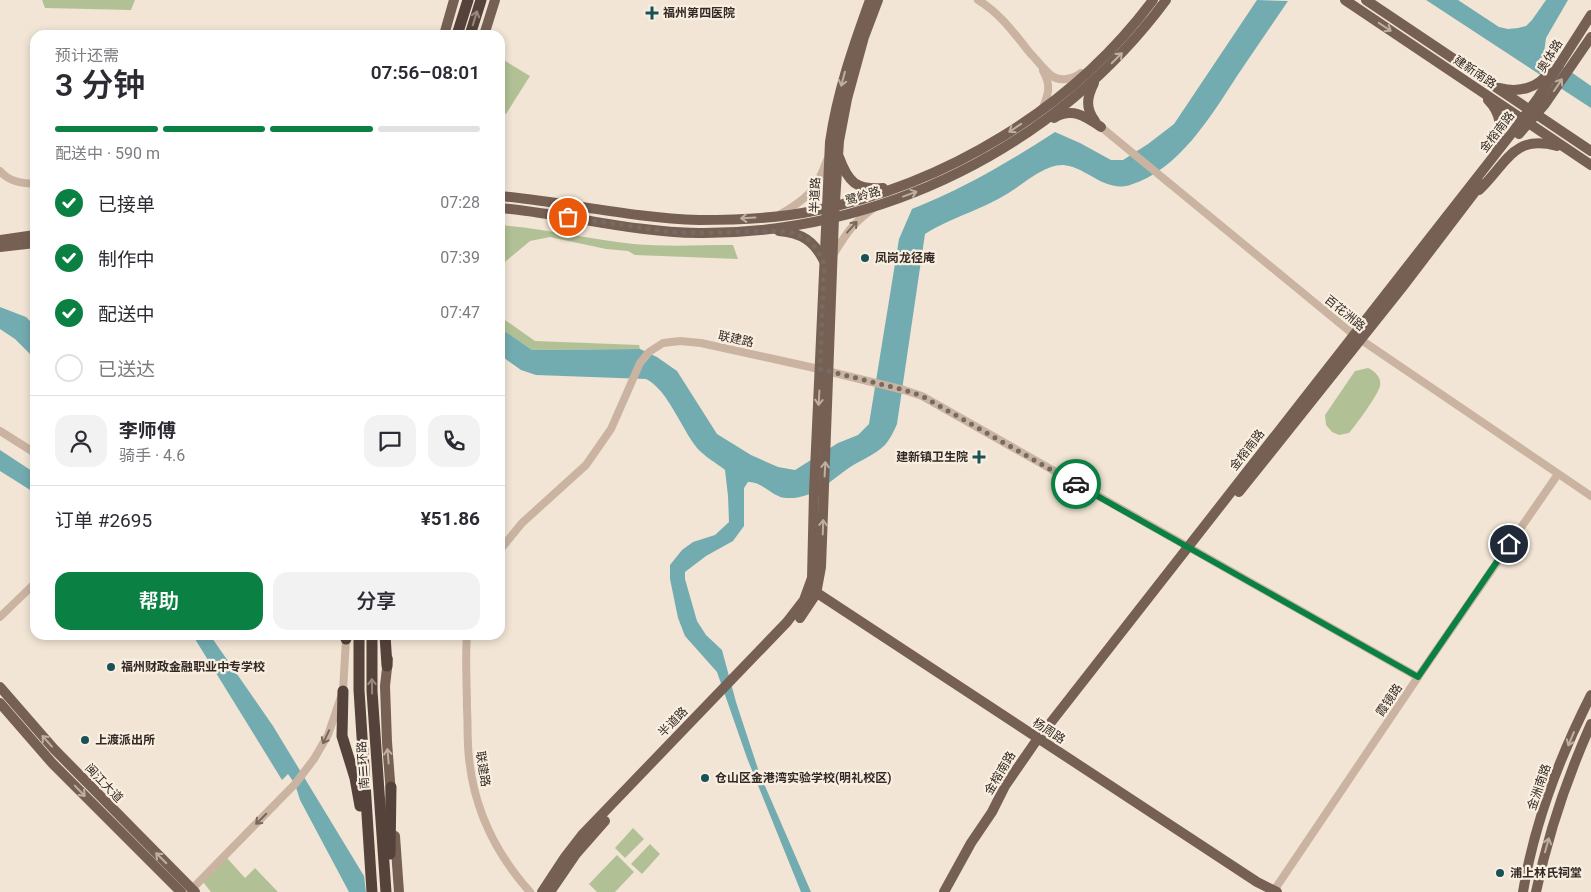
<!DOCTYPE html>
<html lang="zh">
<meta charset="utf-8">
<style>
body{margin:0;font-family:Roboto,"Noto Sans SC",sans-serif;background:#f2f2f3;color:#2b2b33;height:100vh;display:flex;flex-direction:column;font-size:19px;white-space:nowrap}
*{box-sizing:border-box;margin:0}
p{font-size:16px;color:#7c7c81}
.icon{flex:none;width:28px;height:28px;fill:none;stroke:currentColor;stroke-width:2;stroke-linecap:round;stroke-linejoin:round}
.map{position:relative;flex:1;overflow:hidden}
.drawer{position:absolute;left:30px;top:30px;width:475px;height:610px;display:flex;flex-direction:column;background:#fff;border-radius:15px;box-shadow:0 2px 8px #0003}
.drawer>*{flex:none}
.pin{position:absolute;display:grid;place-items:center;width:42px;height:42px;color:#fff;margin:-21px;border:2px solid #fff;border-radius:50%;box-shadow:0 1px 5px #0007}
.courier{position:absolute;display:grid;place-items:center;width:50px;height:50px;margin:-25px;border:4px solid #0b8043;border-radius:50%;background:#fff;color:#222;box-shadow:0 1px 6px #0007}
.summary em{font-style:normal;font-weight:600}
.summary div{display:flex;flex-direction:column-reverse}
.summary{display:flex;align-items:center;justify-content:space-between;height:85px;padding:0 25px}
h1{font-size:32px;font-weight:600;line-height:38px}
.bar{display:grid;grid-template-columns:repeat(4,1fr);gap:8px 5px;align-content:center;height:60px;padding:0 25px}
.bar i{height:6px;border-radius:4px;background:#e1e1e2}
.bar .current{background:#0b8043}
.bar p{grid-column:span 4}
.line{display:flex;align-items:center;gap:12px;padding:0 25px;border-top:1px solid #e1e1e2}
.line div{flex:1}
.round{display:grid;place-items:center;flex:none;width:52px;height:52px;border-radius:15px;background:#f2f2f3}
ol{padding:0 25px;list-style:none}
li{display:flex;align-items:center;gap:15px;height:55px}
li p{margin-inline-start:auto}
li .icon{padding:5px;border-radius:50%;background:#0b8043;color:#fff;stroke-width:4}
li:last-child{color:#7c7c81}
li i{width:28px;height:28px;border:2px solid #e1e1e2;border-radius:50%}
.action{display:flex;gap:10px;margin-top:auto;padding:10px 25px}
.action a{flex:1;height:58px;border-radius:15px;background:#0b8043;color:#fff;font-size:20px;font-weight:600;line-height:58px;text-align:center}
.action a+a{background:#f2f2f3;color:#2b2b33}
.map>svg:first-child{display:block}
.green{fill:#b2c195}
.water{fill:#73acb0}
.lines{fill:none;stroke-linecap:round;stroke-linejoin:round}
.minor{stroke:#cab4a1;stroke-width:8}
.major{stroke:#766054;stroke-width:10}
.highway{stroke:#55433b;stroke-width:11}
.oneway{stroke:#97887d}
.oneway2{stroke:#beafa2}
.oneway3{stroke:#78685c}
.done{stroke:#766b62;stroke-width:5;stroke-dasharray:0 9}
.route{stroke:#0b8043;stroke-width:6}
.poi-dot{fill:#195156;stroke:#f9efe1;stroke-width:2}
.labels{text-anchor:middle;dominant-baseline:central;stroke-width:4.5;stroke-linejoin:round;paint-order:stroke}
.poi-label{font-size:12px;font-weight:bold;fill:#342924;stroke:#f9efe1;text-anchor:start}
.street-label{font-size:12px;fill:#342924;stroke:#f9efe1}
</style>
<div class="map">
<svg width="1591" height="892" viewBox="0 0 1591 892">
<rect width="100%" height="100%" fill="#f2e5d5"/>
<g class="green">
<polygon points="42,0 135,0 131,10 45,8"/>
<polygon points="502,59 530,76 506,114 500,110 500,62"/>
<path d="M500,225c45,4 89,14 133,19 34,3 67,1 100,1l5,14 -103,-4 -7,-4 -22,-2 -56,-12 -20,4 -30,25z"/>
<polygon points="500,311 505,320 535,341 639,345 640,349 532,350 500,329"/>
<path d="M1368,368c7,3 14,10 12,18 -2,9 -24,39 -31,47l-10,2 -7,-3 -6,-7 -1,-10 30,-44z"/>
<polygon points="633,828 644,839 625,858 615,848"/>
<polygon points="650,844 660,854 642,874 631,864"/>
<polygon points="617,855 634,872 615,892 597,892 589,884"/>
<polygon points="227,858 245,878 255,868 278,892 211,892 203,882"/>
</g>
<g class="water">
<path d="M1257,0l31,1c-17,25 -34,50 -51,75 -26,40 -58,94 -107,109 -25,8 -45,-19 -67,-20 -18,0 -36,16 -50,25 -27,19 -60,26 -88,44l-28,190c-3,7 -7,15 -12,21 -11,11 -27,16 -39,25 -19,14 -34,29 -59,28 -14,0 -25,-17 -39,-16l-4,6v38l-11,15 -27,15 -21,16v7l12,42 9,14 16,15 14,52 23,70 52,120h-10l-54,-134 -30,-86 -32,-36 -7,-18 -8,-39v-14l12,-15 11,-8 22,-7 14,-13 -1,-26 -3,-26c-9,-7 -21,-14 -28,-22 -16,-20 -29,-58 -51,-69l-110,-4 -15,-5 -21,-15v-27l32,22 108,-1 17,8 20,14 40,63 34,21 27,12 17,3 43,-27 20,-8 11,-11 30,-185 13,-30c51,-20 97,-47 143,-77l25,11 31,17h12l25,-16 26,-20z"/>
<polygon points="1426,0 1458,0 1499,27 1508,29 1518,28 1526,26 1532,20 1546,0 1568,0 1546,38 1544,53 1591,86 1591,108"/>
<polygon points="0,307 26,317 35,326 35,359 15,339 0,329"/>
<polygon points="0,450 35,473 35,493 0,471"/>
<polygon points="195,635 210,635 273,726 364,876 366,892 349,892 300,800 295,784 288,774 282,780 195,639"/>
</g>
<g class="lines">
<g class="minor">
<path d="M978,0c22,13 36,33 52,53 7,7 14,17 22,23 8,6 21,3 29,-3"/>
<path d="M1042,110c6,-15 10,-24 1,-39"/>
<polyline points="1101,127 1354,335 1591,496"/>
<path d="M0,171c9,11 22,12 35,13"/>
<path d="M779,215c28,-16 37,-24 48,-55"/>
<path d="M833,255c14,-23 20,-32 42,-48"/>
<polyline points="0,431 35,453"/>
<polyline points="500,550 522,523 586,465 611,429 640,363 649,352 663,343 680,341 701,343 819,369 904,390 922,396 1418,677"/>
<polyline points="0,617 35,583"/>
<path d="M467,635c-2,24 0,49 0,73 1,17 0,34 2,50 5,51 27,96 61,134"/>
<polyline points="189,892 295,784 314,759 328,735 343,691 346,639"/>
<polyline points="1273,892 1418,677 1558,474"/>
</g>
<g class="major">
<polyline points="1345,0 1591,165"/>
<polyline points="1366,0 1591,151"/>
<polyline points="444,35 454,0"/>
<polyline points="484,35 495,0"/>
<path d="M1094,83c-7,14 -9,25 1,38"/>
<path d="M1500,88c19,5 38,0 49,-16"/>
<path d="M1488,100c14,14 15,30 8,48"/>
<path d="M1054,118c18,-11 31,-2 47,9"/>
<polyline points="1519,134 1545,104 1591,37"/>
<path d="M839,157c9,25 17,33 44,31"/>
<path d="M1479,190c28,-26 33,-56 78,-44"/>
<path d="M500,196c66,6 132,22 199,24 37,0 77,-1 114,-9 132,-26 259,-102 340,-211"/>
<path d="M500,208c66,6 132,24 198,25 182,2 360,-87 468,-233"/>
<path d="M779,231c23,2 35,10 45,30"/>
<polyline points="0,240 35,235"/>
<polyline points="0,247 35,243"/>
<polyline points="1239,492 1401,289 1481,184"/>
<polyline points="811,589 1257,882 1277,892"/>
<polyline points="800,618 816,594 821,567 834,217 839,141 847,99 864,37 878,0"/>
<polyline points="388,659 385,686 387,742 391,794"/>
<polyline points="0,687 54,749 195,892"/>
<polyline points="0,703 52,763 181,892"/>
<polyline points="395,836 399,892"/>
<path d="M542,892l23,-35 17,-22 205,-213 17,-22 8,-22 2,-86 16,-350c7,-49 23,-95 40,-142"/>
<polyline points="550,892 576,854 605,821"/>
<polyline points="944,892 971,843 992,812 1005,786 1034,744 1515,129 1538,98 1591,15"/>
<path d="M1523,892c11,-68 37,-136 68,-197"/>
<path d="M1536,892c12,-58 31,-114 55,-168"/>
</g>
<g class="highway">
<polyline points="457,35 468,0"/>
<polyline points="470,35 481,0"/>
<polyline points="359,635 359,690 372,892"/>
<polyline points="372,635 372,691 386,892"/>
<polyline points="385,635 387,666"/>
<polyline points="346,639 346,635"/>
<polyline points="343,691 342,736 355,778 360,806"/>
<polyline points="390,854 391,787"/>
</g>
</g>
<defs><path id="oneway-shaft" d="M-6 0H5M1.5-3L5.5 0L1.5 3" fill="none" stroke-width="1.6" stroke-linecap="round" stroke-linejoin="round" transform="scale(1.25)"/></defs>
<g class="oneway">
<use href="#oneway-shaft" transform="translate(475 18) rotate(-73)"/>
<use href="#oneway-shaft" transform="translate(372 686) rotate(-91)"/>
</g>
<g class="oneway2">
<use href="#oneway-shaft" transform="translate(1385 27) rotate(34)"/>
<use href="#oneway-shaft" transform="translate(1117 58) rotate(-45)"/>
<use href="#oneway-shaft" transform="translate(843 79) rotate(105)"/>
<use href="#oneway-shaft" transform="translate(1558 85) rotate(-56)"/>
<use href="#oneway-shaft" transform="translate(1015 128) rotate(146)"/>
<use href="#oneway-shaft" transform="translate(910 194) rotate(-20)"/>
<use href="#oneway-shaft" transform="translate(748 218) rotate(177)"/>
<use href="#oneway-shaft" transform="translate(819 398) rotate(93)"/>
<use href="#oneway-shaft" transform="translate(825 469) rotate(-87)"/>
<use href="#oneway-shaft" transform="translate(823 527) rotate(-88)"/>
<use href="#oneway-shaft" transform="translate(1571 739) rotate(113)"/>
<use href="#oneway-shaft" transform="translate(47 741) rotate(-132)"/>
<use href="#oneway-shaft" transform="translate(388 756) rotate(-95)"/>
<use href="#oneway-shaft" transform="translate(80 791) rotate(46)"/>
<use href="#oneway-shaft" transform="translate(1547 845) rotate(-74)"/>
<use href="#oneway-shaft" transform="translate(161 858) rotate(-135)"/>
</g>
<g class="oneway3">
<use href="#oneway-shaft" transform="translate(852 227) rotate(-48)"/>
<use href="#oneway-shaft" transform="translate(326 737) rotate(115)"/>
<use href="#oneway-shaft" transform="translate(261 819) rotate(135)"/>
</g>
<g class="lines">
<polyline class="done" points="568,217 670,232 697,233 781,231 794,233 810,241 817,250 824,263 820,369 904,390 922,396 1076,484"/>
<polyline class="route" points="1076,484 1418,677 1509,544"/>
</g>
<g class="poi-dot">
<path d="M649.5 5.5h5v5h5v5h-5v5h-5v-5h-5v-5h5z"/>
<circle cx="865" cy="258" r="5"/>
<path d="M976.5 449.5h5v5h5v5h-5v5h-5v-5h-5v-5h5z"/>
<circle cx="111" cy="667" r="5"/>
<circle cx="85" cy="740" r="5"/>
<circle cx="705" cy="778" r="5"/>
<circle cx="1500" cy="873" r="5"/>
</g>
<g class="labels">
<g class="poi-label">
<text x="663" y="13">福州第四医院</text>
<text x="875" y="258">凤岗龙径庵</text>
<text x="968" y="457" text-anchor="end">建新镇卫生院</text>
<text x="121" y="667">福州财政金融职业中专学校</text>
<text x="95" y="740">上渡派出所</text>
<text x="715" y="778">仓山区金港湾实验学校(明礼校区)</text>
<text x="1510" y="873">浦上林氏祠堂</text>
</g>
<g class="street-label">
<text transform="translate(1550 56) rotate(-58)">奥体路</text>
<text transform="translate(1475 72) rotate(34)">建新南路</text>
<text transform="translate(1497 132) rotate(-52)">金榕南路</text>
<text transform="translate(815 195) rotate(-88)">半道路</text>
<text transform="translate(863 196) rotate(-17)">鹭岭路</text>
<text transform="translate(1345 313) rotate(39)">百花洲路</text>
<text transform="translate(736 339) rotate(12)">联建路</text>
<text transform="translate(1247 450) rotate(-52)">金榕南路</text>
<text transform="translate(1389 700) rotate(-56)">霞镜路</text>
<text transform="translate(673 722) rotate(-46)">半道路</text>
<text transform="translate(1049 731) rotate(33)">杨周路</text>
<text transform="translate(363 765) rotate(-94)">南二环路</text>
<text transform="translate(483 769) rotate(81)">联建路</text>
<text transform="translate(1000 773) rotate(-59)">金榕南路</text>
<text transform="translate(104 783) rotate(46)">闽江大道</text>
<text transform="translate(1539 787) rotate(-71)">金洲南路</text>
</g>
</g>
</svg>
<div class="pin" style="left:568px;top:217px;background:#ea580c"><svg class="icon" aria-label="bag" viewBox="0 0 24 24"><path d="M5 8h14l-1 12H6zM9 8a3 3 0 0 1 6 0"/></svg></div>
<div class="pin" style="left:1509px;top:544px;background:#1f2937"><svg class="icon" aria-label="home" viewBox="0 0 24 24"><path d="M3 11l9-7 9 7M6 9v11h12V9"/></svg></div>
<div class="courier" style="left:1076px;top:484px"><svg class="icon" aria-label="car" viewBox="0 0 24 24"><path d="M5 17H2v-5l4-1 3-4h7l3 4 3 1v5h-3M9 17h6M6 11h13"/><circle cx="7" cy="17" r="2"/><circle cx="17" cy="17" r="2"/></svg></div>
<section class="drawer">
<div class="summary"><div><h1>3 分钟</h1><p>预计还需</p></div><em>07:56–08:01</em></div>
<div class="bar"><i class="current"></i><i class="current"></i><i class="current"></i><i></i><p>配送中 · 590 m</p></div>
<ol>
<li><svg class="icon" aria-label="check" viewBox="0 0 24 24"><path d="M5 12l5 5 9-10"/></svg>已接单<p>07:28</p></li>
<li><svg class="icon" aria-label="check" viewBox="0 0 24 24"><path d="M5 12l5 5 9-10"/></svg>制作中<p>07:39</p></li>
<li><svg class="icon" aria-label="check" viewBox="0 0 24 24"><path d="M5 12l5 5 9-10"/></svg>配送中<p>07:47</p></li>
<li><i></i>已送达</li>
</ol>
<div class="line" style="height:90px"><a class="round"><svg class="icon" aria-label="person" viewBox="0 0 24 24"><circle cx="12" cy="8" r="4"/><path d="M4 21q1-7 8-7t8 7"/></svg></a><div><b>李师傅</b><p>骑手 · 4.6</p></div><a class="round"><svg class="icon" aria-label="chat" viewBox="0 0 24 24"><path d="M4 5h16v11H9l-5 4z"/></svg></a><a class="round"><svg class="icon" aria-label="phone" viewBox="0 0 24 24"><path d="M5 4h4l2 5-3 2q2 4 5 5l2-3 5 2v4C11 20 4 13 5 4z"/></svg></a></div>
<div class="line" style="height:65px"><div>订单 #2695</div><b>¥51.86</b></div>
<div class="action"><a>帮助</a><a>分享</a></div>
</section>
</div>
